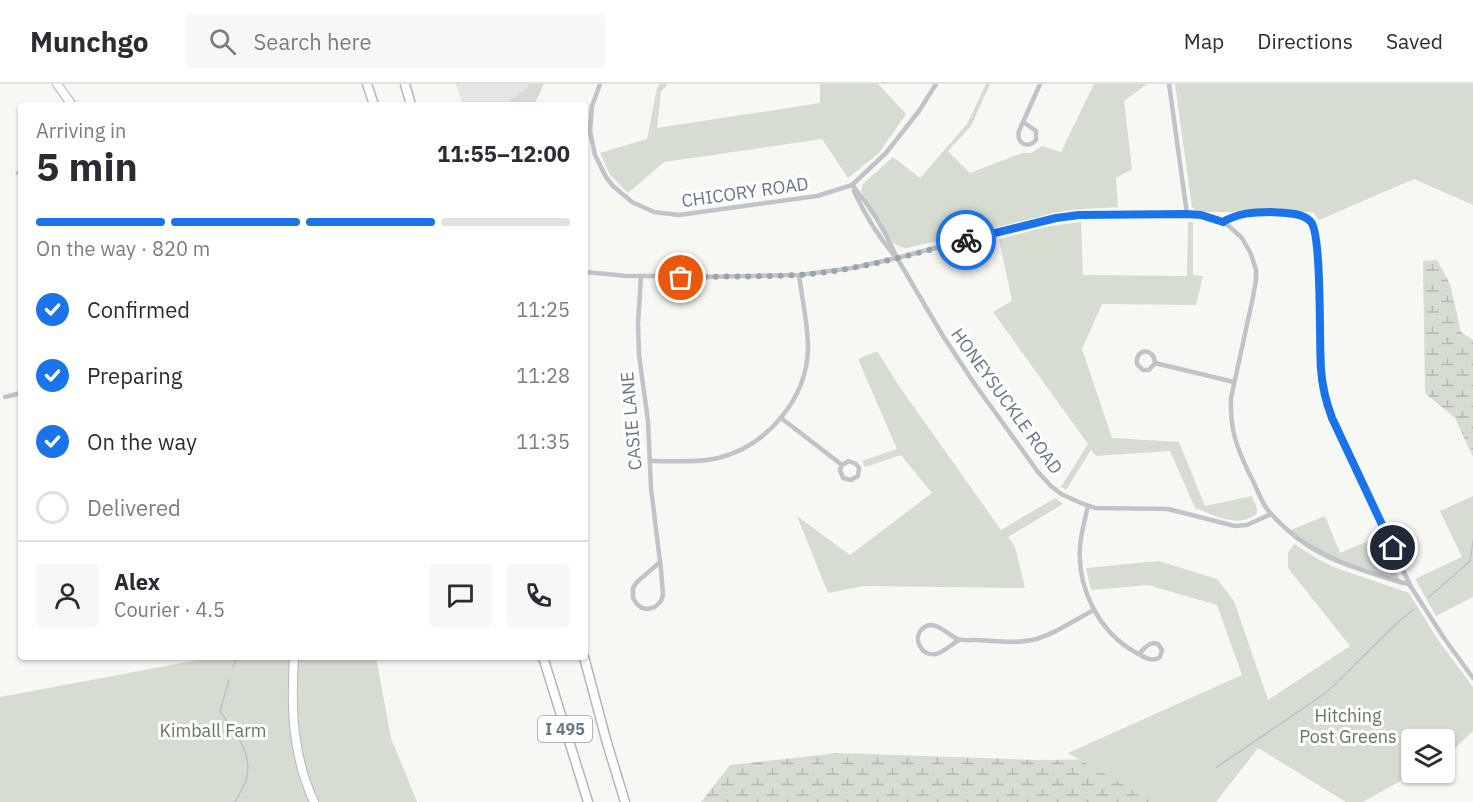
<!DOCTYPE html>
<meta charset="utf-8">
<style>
body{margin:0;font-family:"IBM Plex Sans",sans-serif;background:#f7f7f7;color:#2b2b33;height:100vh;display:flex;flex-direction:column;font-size:22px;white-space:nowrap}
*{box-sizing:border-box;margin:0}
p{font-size:20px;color:#7c7c81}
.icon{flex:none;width:33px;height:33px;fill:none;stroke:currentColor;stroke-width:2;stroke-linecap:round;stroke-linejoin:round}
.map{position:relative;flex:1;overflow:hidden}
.drawer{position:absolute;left:18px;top:18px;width:570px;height:558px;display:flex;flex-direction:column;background:#fff;border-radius:6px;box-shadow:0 2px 4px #0004}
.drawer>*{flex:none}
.buttons{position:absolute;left:1401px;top:645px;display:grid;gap:12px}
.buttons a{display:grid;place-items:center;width:54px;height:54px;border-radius:6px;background:#fff;box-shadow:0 2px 4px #0004;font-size:30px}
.pin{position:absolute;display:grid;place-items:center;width:51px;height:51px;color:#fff;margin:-26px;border:3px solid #fff;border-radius:50%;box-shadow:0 2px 6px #0007}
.courier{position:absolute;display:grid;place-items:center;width:60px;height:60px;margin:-30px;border:4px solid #1a73e8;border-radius:50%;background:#fff;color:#222;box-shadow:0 2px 8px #0007}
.head em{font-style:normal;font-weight:700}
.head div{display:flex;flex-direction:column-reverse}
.head{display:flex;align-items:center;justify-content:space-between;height:102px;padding:0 18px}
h1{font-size:39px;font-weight:700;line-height:45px}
.bar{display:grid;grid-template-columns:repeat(4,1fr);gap:9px 6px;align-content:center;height:72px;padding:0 18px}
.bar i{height:8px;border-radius:4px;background:#e1e1e2}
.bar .current{background:#1a73e8}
.bar p{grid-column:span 4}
.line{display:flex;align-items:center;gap:15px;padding:0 18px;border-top:2px solid #e1e1e2}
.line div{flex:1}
.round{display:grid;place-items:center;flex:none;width:63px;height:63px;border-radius:6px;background:#f7f7f7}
ol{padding:0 18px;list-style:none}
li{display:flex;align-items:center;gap:18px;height:66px}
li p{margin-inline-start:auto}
li .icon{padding:6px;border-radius:50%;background:#1a73e8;color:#fff;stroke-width:4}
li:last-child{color:#7c7c81}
li i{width:33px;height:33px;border:3px solid #e1e1e2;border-radius:50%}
header{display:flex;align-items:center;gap:36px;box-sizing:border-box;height:84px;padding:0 30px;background:#fff;border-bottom:2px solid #e1e1e2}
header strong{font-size:28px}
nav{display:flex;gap:33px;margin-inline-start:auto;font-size:21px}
.search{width:420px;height:54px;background:#f7f7f7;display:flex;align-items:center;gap:15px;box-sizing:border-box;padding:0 21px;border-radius:6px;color:#7c7c81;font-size:22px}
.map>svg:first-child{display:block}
.built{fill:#e5e6e5}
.wetland{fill:url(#wetland-marsh)}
.park{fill:#d7dcd3}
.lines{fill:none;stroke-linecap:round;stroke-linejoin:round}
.stream{stroke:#b7c4c8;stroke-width:1.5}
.primary-casing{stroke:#b3b8bc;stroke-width:10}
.motorway-casing{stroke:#b3b7ba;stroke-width:11}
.minor{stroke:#c0c4c8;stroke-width:4.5}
.primary{stroke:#fff;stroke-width:8}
.motorway{stroke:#fff;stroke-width:8}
.done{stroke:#99a4ac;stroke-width:6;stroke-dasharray:0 10.8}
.route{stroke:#1a73e8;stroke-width:8}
.labels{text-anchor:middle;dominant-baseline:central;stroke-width:6;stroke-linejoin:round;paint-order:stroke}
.shield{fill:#fff;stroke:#94a0aa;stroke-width:1.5}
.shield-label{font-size:16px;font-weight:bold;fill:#667885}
.street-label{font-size:18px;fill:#667885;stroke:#fff}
.park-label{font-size:18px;fill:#667761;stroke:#fff}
</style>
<header>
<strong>Munchgo</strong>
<div class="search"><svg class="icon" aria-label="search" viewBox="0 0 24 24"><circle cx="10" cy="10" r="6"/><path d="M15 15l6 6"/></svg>Search here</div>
<nav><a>Map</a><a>Directions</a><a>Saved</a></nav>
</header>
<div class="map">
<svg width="1473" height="718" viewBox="0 0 1473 718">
<defs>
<pattern id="wetland-marsh" width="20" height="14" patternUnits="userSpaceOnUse" patternTransform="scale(1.5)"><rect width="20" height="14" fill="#d7dcd3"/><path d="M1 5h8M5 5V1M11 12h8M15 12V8" fill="none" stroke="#b2b7b1"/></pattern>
</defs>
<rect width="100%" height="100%" fill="#f7f7f4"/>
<polygon class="built" points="456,0 530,0 505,21 463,21"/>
<g class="wetland">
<polygon points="1437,176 1450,200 1461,248 1473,256 1473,373 1455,334 1425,309 1423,177"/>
<polygon points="838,669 1037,676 1113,675 1215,718 701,718 730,681"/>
</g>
<g class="park">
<polygon points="530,0 544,0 534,21 505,21"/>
<polygon points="660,0 668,0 661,8 657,44 820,19 820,0 878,0 906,30 879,69 848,94 822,55 664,78 628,109 610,91 600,69 647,55 657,4"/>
<path d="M986,0h4l-19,42 -23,25 22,22 52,-20h9l11,-7 19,6 33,-68h53l-23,17 8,68 -16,9 2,29c-28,2 -53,1 -79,10l-132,31 -6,-1 -8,-4 -32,-52 2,-7 30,-27 27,21 47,-54z"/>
<polygon points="1175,0 1473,0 1473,121 1414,95 1319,136 1313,128 1197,128 1192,123"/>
<path d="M1081,138l2,53 104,1 1,-54h5v53l10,1 -7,29 -94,-1 -20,45 30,89 67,4 26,64 47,-10c1,4 5,10 5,14 0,4 -2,6 -6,7 -16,10 -40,-3 -56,-9l-25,-57 -74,5 -5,-6 -25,40 -5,-3 27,-43 -95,-132 19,-11 -13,-62 51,-13z"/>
<polygon points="877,267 899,302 1001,446 1055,414 1063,420 1008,453 1015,463 1025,504 864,502 828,509 797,432 850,471 932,409 901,371 865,383 862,377 897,365 858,275"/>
<polygon points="1473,412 1473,513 1436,532 1415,495 1462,473 1440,427"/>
<polygon points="1325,432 1340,469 1378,453 1403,502 1330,477 1308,465 1286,448"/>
<polygon points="1294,460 1318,475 1336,484 1409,509 1438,556 1473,603 1473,647 1453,666 1445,671 1444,656 1412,656 1412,688 1414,689 1363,718 1346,718 1258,664 1216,718 1153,718 1068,669 1242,591 1217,521 1148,501 1091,506 1086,484 1159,477 1217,495 1234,517 1268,616 1350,562 1288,484 1288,469"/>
<polygon points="214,573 376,573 391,654 417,718 0,718 0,613"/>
</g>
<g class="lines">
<g class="stream">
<polyline points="1429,513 1470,477 1473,457"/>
<polyline points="233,583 237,574 240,573"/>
<path d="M229,596l-9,31c14,22 34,41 26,69 -3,8 -7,15 -11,22"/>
<polyline points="1217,683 1327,608 1397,539 1414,525"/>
</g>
<g class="primary-casing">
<g id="primary">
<polyline points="57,0 72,21"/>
<path d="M294,573c-3,51 -2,97 20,145"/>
</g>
</g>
<g class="motorway-casing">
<g id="motorway">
<polyline points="367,0 374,21"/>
<polyline points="405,0 411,21"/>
<polyline points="543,573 588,718"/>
<polyline points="584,573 607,659 625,718"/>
</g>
</g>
<g class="minor">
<polyline points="600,0 592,22 590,47 595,71 606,93 613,102 632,118 654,128 679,131 817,112 852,101 886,69 919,27 936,0"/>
<polyline points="1169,0 1187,130"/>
<path d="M1023,38l13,9v9c-8,9 -20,4 -17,-9l21,-47"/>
<polyline points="18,89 21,91"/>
<path d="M852,101c19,22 34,47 45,73l46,78 31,47 64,89 13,14 10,8 20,9 14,5 73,1 67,17 12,-1 24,-11"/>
<path d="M854,107c10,22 24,45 40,64"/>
<path d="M1223,138c7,-4 13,-8 22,-9 19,-3 61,-4 70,16 3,30 5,60 5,90 1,31 -1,62 9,93l82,175 33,51 29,40"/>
<circle cx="691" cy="192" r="10"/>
<polyline points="585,188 627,192 681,192"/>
<polyline points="641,192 638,240 639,271 648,337 651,404 661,486 663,511 661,517 655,523 648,525 642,524 637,520 633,514 633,504 637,498 660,478"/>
<path d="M701,193l98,-2 53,-7 45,-10 115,-30 44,-10 23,-3 108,-1 22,3 14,5 7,5 12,11 9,16 5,16v10l-3,17 -22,101c-1,31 5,48 18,75 6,11 10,23 16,33 5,8 12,14 19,21 35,32 79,44 124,57l3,3"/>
<path d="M1155,279l-6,7h-6l-6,-6c-2,-16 17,-17 18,-1l79,19"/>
<polyline points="5,313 21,309"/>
<polyline points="781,334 842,381 849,377 856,380 859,384 858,392 851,396 843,394 840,386 842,381"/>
<path d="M650,377c22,0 46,2 68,-3 49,-12 89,-59 90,-110 0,-24 -6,-49 -9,-73"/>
<path d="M1088,422c-3,13 -7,27 -8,41 -3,41 19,85 55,105 9,5 17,11 25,5l2,-7 -4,-6c-9,-3 -13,4 -19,10"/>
<path d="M959,556c-7,4 -15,12 -23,14 -14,3 -24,-15 -14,-25 12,-12 25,6 36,10 5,2 13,1 19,1 18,1 37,4 55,0 22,-5 42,-20 62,-30"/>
</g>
<use href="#primary" class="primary"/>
<use href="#motorway" class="motorway"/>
</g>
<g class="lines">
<path class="done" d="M681,194l3,6 8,2 7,-4 2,-5c32,-1 65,0 97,-2 57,-4 113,-20 168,-35"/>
<path class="route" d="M966,156l90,-22 23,-3 108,-1 14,1 22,7c15,-9 30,-10 48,-10 13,1 31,0 40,10 11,13 8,123 10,147 1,17 5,33 11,49l61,130"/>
</g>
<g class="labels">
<rect class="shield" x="538" y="632" width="54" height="26" rx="4.5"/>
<g class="shield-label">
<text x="565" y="645">I 495</text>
</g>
<g class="street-label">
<text transform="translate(745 108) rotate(-8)">CHICORY ROAD</text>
<text transform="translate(1007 317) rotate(54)">HONEYSUCKLE ROAD</text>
<text transform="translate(631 337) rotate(-95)">CASIE LANE</text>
</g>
<g class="park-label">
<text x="1348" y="631">Hitching<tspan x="1348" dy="21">Post Greens</tspan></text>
<text x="213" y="646">Kimball Farm</text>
</g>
</g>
</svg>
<div class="buttons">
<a><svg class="icon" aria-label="layers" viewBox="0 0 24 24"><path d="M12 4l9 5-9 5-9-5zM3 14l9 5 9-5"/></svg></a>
</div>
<div class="pin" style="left:681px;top:194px;background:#ea580c"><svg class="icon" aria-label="bag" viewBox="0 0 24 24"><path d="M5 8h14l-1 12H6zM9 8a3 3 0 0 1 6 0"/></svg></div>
<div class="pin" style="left:1393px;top:464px;background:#1f2937"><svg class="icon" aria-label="home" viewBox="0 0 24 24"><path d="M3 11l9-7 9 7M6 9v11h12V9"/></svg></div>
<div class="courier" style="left:966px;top:156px"><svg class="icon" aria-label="bike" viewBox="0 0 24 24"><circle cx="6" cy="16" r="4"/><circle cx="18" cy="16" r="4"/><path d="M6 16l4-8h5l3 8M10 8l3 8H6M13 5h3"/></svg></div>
<section class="drawer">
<div class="head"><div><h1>5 min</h1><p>Arriving in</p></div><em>11:55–12:00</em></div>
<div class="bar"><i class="current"></i><i class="current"></i><i class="current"></i><i></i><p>On the way · 820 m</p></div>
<ol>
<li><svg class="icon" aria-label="check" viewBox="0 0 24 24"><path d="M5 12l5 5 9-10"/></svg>Confirmed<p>11:25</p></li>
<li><svg class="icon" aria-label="check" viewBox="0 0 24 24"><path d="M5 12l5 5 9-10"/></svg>Preparing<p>11:28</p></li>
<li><svg class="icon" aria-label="check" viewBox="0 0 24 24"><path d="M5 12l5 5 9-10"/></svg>On the way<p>11:35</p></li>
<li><i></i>Delivered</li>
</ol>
<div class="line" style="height:108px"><a class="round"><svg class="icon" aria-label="person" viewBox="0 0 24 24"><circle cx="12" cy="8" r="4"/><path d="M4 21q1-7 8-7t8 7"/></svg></a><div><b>Alex</b><p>Courier · 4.5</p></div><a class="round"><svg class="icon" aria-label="chat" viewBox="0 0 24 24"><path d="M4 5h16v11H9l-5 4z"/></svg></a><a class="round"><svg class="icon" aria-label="phone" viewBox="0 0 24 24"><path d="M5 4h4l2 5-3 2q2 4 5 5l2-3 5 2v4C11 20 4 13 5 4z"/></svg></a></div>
</section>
</div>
